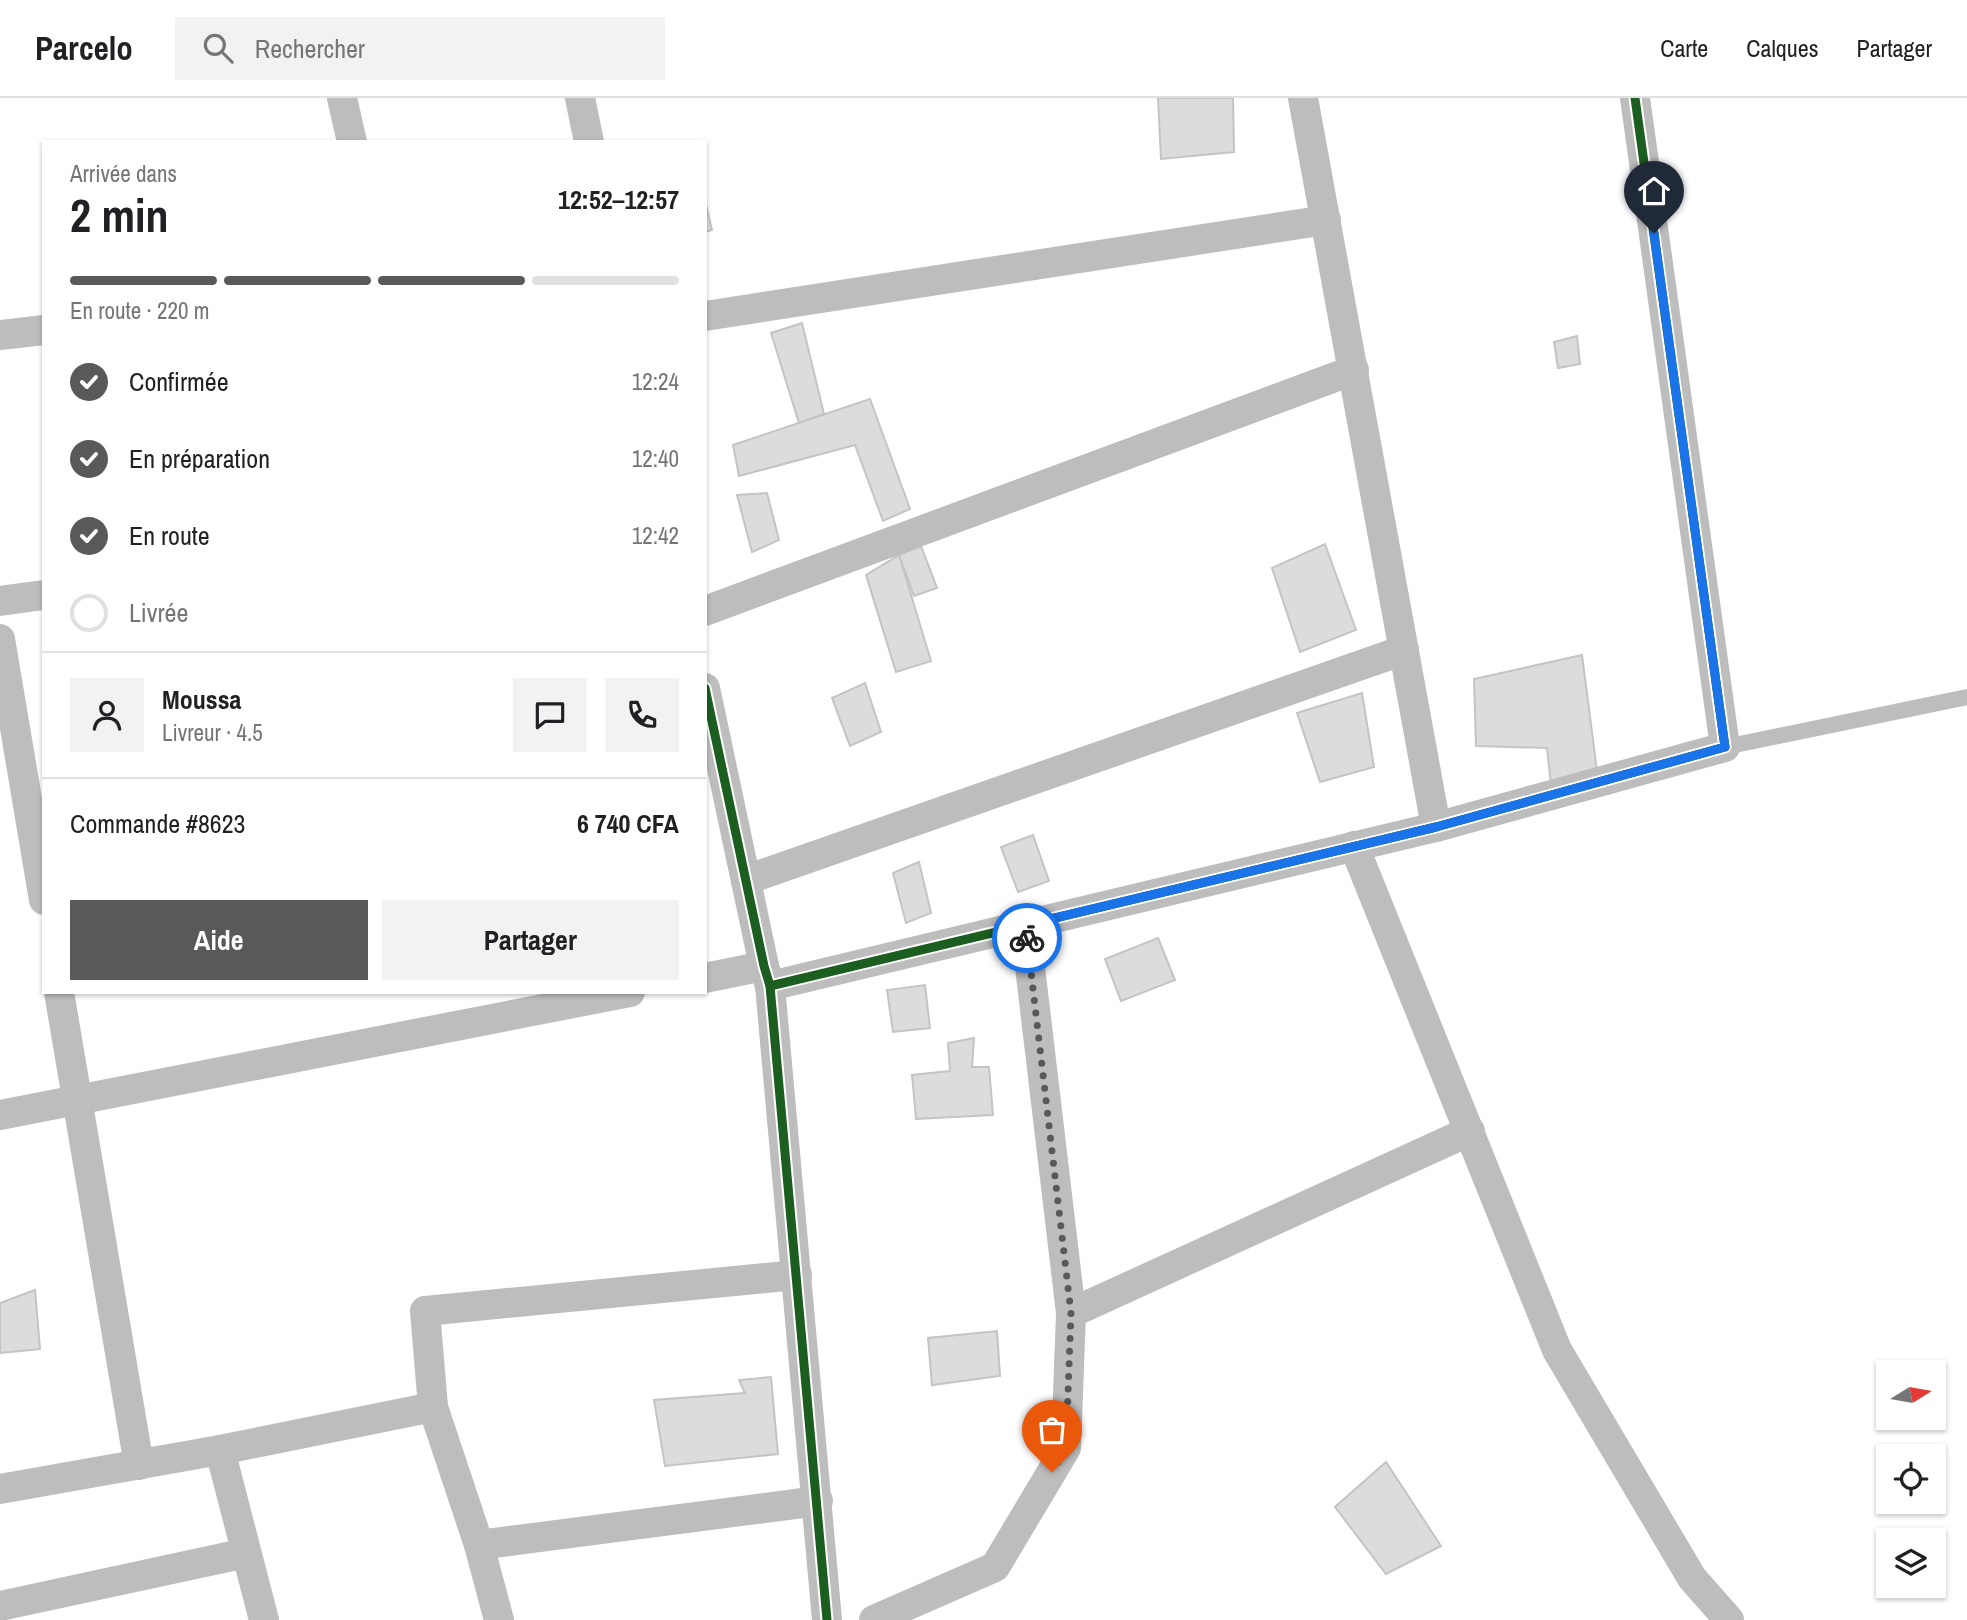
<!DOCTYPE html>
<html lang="fr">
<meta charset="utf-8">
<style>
body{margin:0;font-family:"Archivo Narrow",sans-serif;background:#f2f2f2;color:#202124;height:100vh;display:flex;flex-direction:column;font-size:26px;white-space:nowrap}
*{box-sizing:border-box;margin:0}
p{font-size:23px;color:#757577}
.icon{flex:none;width:38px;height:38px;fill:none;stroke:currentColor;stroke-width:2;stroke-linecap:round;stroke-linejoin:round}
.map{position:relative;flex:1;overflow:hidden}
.details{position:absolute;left:42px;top:42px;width:665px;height:854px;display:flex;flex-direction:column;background:#fff;border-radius:0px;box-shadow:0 2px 5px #0004}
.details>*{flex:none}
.needle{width:46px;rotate:79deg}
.tools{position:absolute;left:1876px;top:1262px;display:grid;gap:14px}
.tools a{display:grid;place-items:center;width:70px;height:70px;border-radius:0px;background:#fff;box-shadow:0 2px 5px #0004;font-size:35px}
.pin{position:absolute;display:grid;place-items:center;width:60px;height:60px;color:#fff;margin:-72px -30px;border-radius:50% 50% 50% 0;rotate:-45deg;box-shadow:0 0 7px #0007}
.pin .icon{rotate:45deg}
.courier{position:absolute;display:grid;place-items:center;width:70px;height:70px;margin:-35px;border:5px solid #1a73e8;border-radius:50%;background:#fff;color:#222;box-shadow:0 2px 9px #0007}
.headline em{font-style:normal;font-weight:700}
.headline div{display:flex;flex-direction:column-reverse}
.headline{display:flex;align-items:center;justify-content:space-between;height:119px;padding:0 28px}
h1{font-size:46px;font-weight:700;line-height:52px}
.bar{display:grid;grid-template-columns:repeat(4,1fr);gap:10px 7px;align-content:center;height:84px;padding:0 28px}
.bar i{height:9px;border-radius:5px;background:#e0e0e0}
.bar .selected{background:#595959}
.bar p{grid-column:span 4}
.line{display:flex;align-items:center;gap:18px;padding:0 28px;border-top:2px solid #e0e0e0}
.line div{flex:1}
.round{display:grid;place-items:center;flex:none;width:74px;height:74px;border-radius:0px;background:#f2f2f2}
ol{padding:0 28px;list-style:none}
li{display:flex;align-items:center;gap:21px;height:77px}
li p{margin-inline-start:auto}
li .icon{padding:7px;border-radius:50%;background:#595959;color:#fff;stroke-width:4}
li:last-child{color:#757577}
li i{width:38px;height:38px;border:4px solid #e0e0e0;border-radius:50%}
.cta{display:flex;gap:14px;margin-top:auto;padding:14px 28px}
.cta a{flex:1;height:80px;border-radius:0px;background:#595959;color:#fff;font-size:28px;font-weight:700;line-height:80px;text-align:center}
.cta a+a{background:#f2f2f2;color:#202124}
header{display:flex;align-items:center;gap:42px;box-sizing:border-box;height:98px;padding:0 35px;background:#fff;border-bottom:2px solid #e0e0e0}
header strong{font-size:33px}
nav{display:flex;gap:38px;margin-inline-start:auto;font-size:24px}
.search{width:490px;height:63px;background:#f2f2f2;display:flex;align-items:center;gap:18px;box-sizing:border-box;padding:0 24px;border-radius:0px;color:#757577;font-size:26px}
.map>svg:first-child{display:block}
.building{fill:#dcdcdc;stroke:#c4c4c4;stroke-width:2}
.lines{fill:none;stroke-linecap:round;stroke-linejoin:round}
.lane{stroke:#bdbdbd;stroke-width:16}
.street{stroke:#bdbdbd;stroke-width:30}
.cycleway-casing{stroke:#fff;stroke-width:13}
.cycleway{stroke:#1b5e20;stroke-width:9}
.done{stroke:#595959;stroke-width:7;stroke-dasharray:0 12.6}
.route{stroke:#1a73e8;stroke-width:9}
</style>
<header>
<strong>Parcelo</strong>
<div class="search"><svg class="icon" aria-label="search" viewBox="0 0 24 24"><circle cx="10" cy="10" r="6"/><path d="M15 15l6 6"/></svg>Rechercher</div>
<nav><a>Carte</a><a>Calques</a><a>Partager</a></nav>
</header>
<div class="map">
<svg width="1967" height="1522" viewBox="0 0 1967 1522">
<rect width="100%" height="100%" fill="#fff"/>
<g class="building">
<polygon points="1158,0 1233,0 1234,54 1161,61"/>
<polygon points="705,102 712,132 705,134"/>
<polygon points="802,225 824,316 799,325 771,235"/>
<polygon points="1577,238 1580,266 1558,270 1554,244"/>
<polygon points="870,301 910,411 883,423 855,347 739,378 733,347"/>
<polygon points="767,395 779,442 752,454 737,397"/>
<polygon points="1325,446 1356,532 1300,554 1272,470"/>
<polygon points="921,448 937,490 914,498 899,457"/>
<polygon points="899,457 931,563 896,574 866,477"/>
<polygon points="1582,557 1597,673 1551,686 1547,650 1476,648 1474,581"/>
<polygon points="865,585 881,634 850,648 832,600"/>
<polygon points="1362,595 1374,669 1320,684 1297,615"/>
<polygon points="1033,737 1049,783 1018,794 1001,749"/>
<polygon points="919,764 931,815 906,825 893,775"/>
<polygon points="1158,840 1175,882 1121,903 1105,861"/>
<polygon points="925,887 930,930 893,934 887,892"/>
<polygon points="974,940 972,969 989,969 993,1017 916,1021 912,977 950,973 948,945"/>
<polygon points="35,1192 40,1251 0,1255 0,1205"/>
<polygon points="997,1233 1000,1278 932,1287 928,1240"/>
<polygon points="771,1279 778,1356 665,1368 654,1302 745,1295 739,1282"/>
<polygon points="1386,1364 1441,1448 1386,1476 1335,1409"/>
</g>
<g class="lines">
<polyline class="lane" points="1725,649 1967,599"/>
<g class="street">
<polyline points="342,0 352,44"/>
<polyline points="580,0 589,44"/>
<polyline points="1303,0 1436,729"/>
<polyline points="705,218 1326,122"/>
<polyline points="0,237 44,232"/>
<polyline points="0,503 44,497"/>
<polyline points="705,513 1354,272"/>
<polyline points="0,541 44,802"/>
<polyline points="705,590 764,868 770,888 827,1522"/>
<polyline points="1354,748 1557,1252 1692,1480 1729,1522"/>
<polyline points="746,782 1404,552"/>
<polyline points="705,880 764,868"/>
<polyline points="770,888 1436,729 1725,649 1635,0"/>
<polyline points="59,894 139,1367"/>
<polyline points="0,1017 630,894"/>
<polyline points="1071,1215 1470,1033"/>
<polyline points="220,1352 264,1522"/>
<polyline points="0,1391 220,1352 433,1309"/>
<polyline points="479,1447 818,1403"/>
<polyline points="0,1508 246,1455"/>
<polyline points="499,1522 479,1447 433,1309 425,1213 797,1177"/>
<polyline points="874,1522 995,1469 1066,1350 1071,1215 1025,827"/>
</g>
<g class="cycleway-casing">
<g id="cycleway">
<polyline points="705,590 764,868 770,888 827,1522"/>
<polyline points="770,888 1436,729 1725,649 1635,0"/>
</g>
</g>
<use href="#cycleway" class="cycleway"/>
</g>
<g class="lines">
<polyline class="done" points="1027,840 1071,1215 1066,1350 1052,1374"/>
<polyline class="route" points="1027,840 1025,827 1436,729 1725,649 1654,135"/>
</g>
</svg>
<div class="tools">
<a><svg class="needle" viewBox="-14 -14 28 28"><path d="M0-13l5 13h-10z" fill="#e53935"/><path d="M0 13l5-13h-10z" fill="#757577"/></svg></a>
<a><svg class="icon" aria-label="locate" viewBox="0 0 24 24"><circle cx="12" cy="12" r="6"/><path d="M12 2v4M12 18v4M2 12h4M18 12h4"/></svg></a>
<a><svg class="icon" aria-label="layers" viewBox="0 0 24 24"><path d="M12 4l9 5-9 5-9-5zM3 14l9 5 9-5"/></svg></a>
</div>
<div class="pin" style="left:1052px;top:1374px;background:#ea580c"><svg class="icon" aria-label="bag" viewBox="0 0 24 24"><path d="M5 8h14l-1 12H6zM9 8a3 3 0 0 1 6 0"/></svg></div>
<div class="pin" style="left:1654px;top:135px;background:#1f2937"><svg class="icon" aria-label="home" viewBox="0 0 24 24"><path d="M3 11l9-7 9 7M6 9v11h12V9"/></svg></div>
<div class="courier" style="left:1027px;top:840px"><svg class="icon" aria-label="bike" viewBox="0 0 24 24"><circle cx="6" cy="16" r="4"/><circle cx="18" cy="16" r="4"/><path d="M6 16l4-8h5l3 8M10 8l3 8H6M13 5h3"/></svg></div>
<section class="details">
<div class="headline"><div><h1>2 min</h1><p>Arrivée dans</p></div><em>12:52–12:57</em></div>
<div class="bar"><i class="selected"></i><i class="selected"></i><i class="selected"></i><i></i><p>En route · 220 m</p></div>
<ol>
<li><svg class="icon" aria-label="check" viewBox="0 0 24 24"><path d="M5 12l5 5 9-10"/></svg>Confirmée<p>12:24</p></li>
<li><svg class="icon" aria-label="check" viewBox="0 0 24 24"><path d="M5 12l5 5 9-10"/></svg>En préparation<p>12:40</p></li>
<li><svg class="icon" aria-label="check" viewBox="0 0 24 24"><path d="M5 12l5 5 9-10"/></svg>En route<p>12:42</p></li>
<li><i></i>Livrée</li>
</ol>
<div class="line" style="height:126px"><a class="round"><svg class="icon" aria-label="person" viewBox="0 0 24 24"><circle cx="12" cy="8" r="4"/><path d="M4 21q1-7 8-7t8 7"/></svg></a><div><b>Moussa</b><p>Livreur · 4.5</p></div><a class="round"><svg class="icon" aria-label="chat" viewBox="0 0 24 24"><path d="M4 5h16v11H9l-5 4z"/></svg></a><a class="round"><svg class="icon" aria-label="phone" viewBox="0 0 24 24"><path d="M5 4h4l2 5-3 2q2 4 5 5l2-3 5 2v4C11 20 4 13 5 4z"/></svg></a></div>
<div class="line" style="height:91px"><div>Commande #8623</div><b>6 740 CFA</b></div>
<div class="cta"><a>Aide</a><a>Partager</a></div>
</section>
</div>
